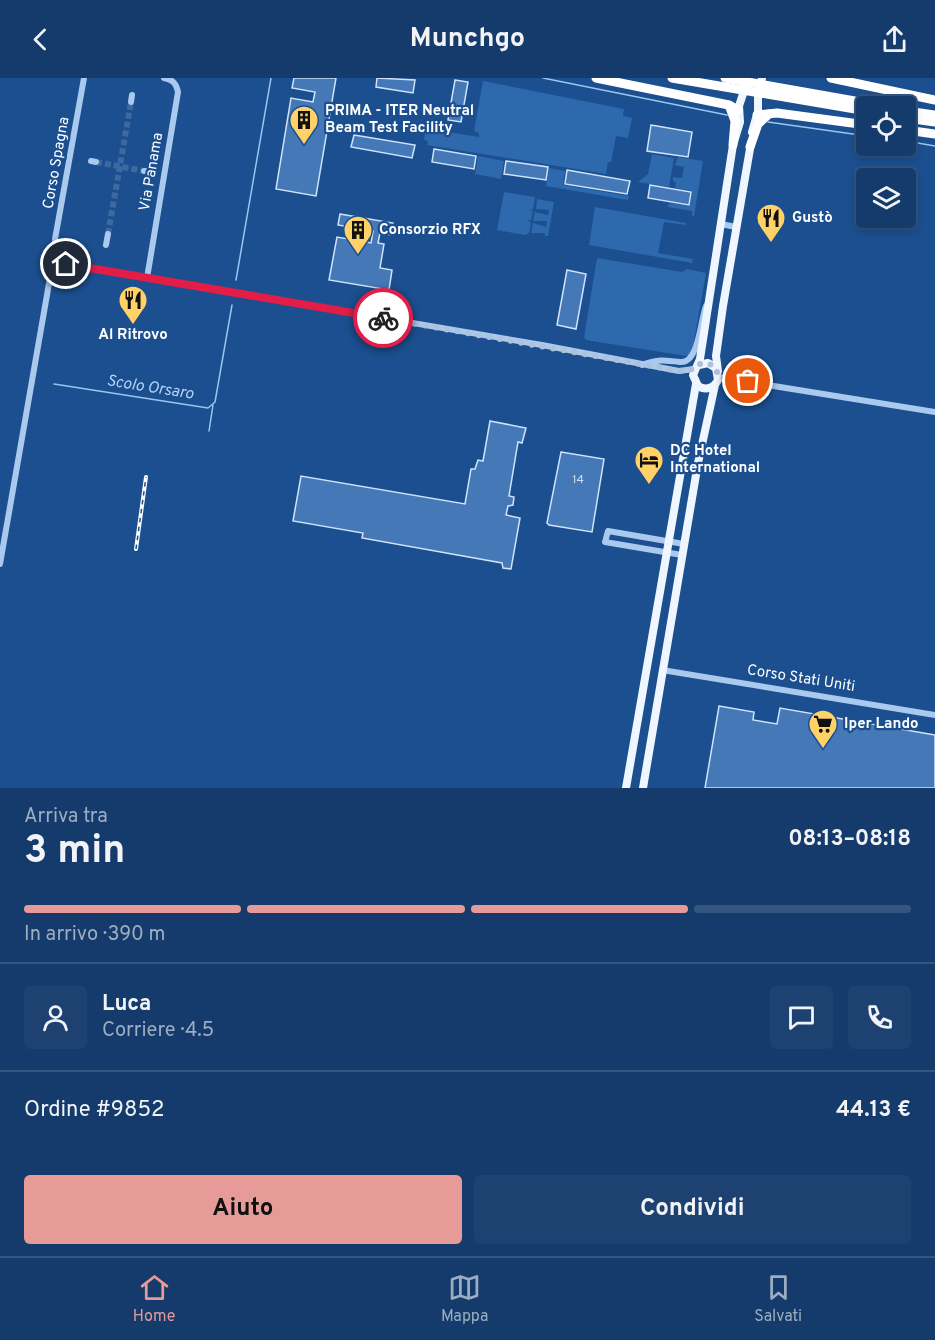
<!DOCTYPE html>
<html lang="it">
<meta charset="utf-8">
<style>
body{margin:0;font-family:Overpass,sans-serif;background:#1d4271;color:#f1f3f6;height:100vh;display:flex;flex-direction:column;font-size:22px;white-space:nowrap}
*{box-sizing:border-box;margin:0}
p{font-size:20px;color:#9dadc1}
.icon{flex:none;width:33px;height:33px;fill:none;stroke:currentColor;stroke-width:2;stroke-linecap:round;stroke-linejoin:round}
.map{position:relative;height:710px;overflow:hidden}
.sheet{display:flex;flex-direction:column;background:#143b6b;flex:1}
.sheet>*{flex:none}
.tools{position:absolute;left:856px;top:18px;display:grid;gap:12px}
.tools a{display:grid;place-items:center;width:60px;height:60px;border-radius:6px;background:#143b6b;box-shadow:0 3px 9px #0003,0 0 0 2px #33557e;font-size:30px}
.pin{position:absolute;display:grid;place-items:center;width:51px;height:51px;color:#fff;margin:-26px;border:3px solid #fff;border-radius:50%;box-shadow:0 2px 6px #0007}
.courier{position:absolute;display:grid;place-items:center;width:60px;height:60px;margin:-30px;border:4px solid #e11d48;border-radius:50%;background:#fff;color:#222;box-shadow:0 2px 8px #0007}
.head em{font-style:normal;font-weight:700}
.head div{display:flex;flex-direction:column-reverse}
.head{display:flex;align-items:center;justify-content:space-between;height:102px;padding:0 24px}
h1{font-size:39px;font-weight:700;line-height:45px}
.bar{display:grid;grid-template-columns:repeat(4,1fr);gap:9px 6px;align-content:center;height:72px;padding:0 24px}
.bar i{height:8px;border-radius:4px;background:#33557e}
.bar .on{background:#e69b98}
.bar p{grid-column:span 4}
.line{display:flex;align-items:center;gap:15px;padding:0 24px;border-top:2px solid #33557e}
.line div{flex:1}
.round{display:grid;place-items:center;flex:none;width:63px;height:63px;border-radius:6px;background:#1d4271}
.button{display:flex;gap:12px;margin-top:auto;padding:12px 24px}
.button a{flex:1;height:69px;border-radius:6px;background:#e69b98;color:#111;font-size:24px;font-weight:700;line-height:69px;text-align:center}
.button a+a{background:#1d4271;color:#f1f3f6}
header{display:flex;justify-content:space-between;align-items:center;height:78px;padding:0 24px;background:#143b6b;font-size:27px;font-weight:700}
.tab-bar{display:flex;justify-content:space-around;align-items:center;height:84px;border-top:2px solid #33557e;background:#143b6b;font-size:16px;color:#9dadc1}
.tab-bar a{display:grid;justify-items:center;gap:3px}
.tab-bar .on{color:#e69b98}
.map>svg:first-child{display:block}
.green{fill:#2e69ad}
.lines{fill:none;stroke-linecap:round;stroke-linejoin:round}
.stream{stroke:#9cc4f0;stroke-width:1.5}
.building{fill:#4478b7;stroke:#cfe3fa;stroke-width:1.5}
.minor-tunnel{stroke:#3d69a0;stroke-width:6;stroke-dasharray:6 3;stroke-linecap:butt}
.minor{stroke:#a9c9ee;stroke-width:6}
.major{stroke:#f0f6ff;stroke-width:8}
.highway{stroke:#fff;stroke-width:9}
.rail-casing{stroke:#fff;stroke-width:4}
.rail{stroke:#1b4f8f;stroke-width:1.5;stroke-dasharray:4.5;stroke-linecap:butt}
.done{stroke:#afc1d8;stroke-width:6;stroke-dasharray:0 10.8}
.route{stroke:#e11d48;stroke-width:8}
.labels{text-anchor:middle;dominant-baseline:central;stroke-width:4.5;stroke-linejoin:round;paint-order:stroke}
.number-label{font-size:12px;fill:#d0dded}
.poi-label{font-size:15px;font-weight:bold;fill:#fff;stroke:#1b4f8f;text-anchor:start}
.street-label{font-size:15px;fill:#fff;stroke:#1b4f8f}
.water-label{font-size:16px;font-style:italic;fill:#b5d3f5;stroke:#1b4f8f}
</style>
<header><svg class="icon" aria-label="back" viewBox="0 0 24 24"><path d="M15 5l-7 7 7 7"/></svg>Munchgo<svg class="icon" aria-label="share" viewBox="0 0 24 24"><path d="M12 15V3M7 8l5-5 5 5M5 13v7h14v-7"/></svg></header>
<div class="map">
<svg width="935" height="710" viewBox="0 0 935 710">
<rect width="100%" height="100%" fill="#1b4f8f"/>
<g class="green">
<polygon points="483,3 624,31 623,38 632,40 628,60 616,58 611,84 608,84 606,96 427,67 428,63 424,62 425,55 429,51 479,59 479,55 474,53"/>
<polygon points="652,76 674,80 669,109 638,104 648,96"/>
<polygon points="478,78 504,83 501,101 475,96"/>
<polygon points="678,79 703,83 694,138 692,138 692,133 668,129 669,125 690,128 692,113 675,110 676,104 673,103 673,99 682,100 684,89 675,87"/>
<polygon points="549,90 565,93 563,107 629,118 628,122 546,108"/>
<polygon points="504,114 535,119 533,131 529,132 533,133 531,142 528,142 531,145 529,155 525,157 497,152"/>
<polygon points="537,121 554,124 548,158 545,158 545,155 531,155 533,145 546,149 547,143 533,143 535,134 548,137 549,132 536,131"/>
<polygon points="595,129 686,145 686,147 664,144 658,175 693,181 692,185 589,167"/>
<polygon points="597,180 682,194 687,191 706,195 692,275 686,278 586,262 584,259"/>
</g>
<g class="lines">
<g class="stream">
<polyline points="543,0 727,37"/>
<polyline points="768,44 867,58"/>
<polyline points="906,63 935,68"/>
<polyline points="236,202 271,0"/>
<polyline points="54,306 208,330 215,324 232,227"/>
<polyline points="209,353 213,327"/>
</g>
</g>
<g class="building">
<polygon points="294,0 336,0 316,118 276,111 291,20 313,24 315,14 292,10"/>
<polygon points="377,0 415,2 413,15 376,9"/>
<polygon points="455,2 468,4 461,44 448,42"/>
<polygon points="651,47 692,54 688,79 647,73"/>
<polygon points="354,57 415,67 412,80 351,69"/>
<polygon points="434,71 476,78 474,91 432,84"/>
<polygon points="506,83 548,89 546,102 504,96"/>
<polygon points="567,92 630,103 627,116 565,106"/>
<polygon points="650,107 691,114 689,127 648,120"/>
<polygon points="340,136 393,145 391,157 380,155 378,165 384,166 380,190 392,192 389,212 329,202 337,159 371,165 373,153 338,147"/>
<polygon points="567,192 586,196 576,251 557,247"/>
<polygon points="490,343 526,350 522,365 518,364 509,418 514,419 513,427 508,428 506,437 520,440 511,491 503,490 502,485 362,460 363,455 293,443 301,398 465,426 471,391 475,391 478,382 483,383"/>
<polygon points="561,374 604,381 592,454 549,447 547,445"/>
<polygon points="719,628 754,634 753,642 777,646 780,630 935,657 935,710 705,710"/>
</g>
<g class="lines">
<g class="minor-tunnel">
<polyline points="96,84 144,93"/>
<polyline points="108,156 131,24"/>
</g>
<g class="minor">
<polyline points="131,24 132,17"/>
<polyline points="91,83 96,84"/>
<polyline points="144,93 149,93"/>
<polyline points="721,146 736,149"/>
<polyline points="106,167 108,156"/>
<polyline points="56,173 55,161 84,0"/>
<circle cx="56" cy="184" r="11"/>
<polyline points="66,186 542,267 679,293 694,291"/>
<path d="M147,200l31,-186c-2,-9 -5,-12 -14,-14"/>
<path d="M642,287c15,-6 23,-5 38,-3 19,2 20,-41 26,-56"/>
<polyline points="718,299 935,334"/>
<polyline points="682,477 605,464 608,453 684,466"/>
<polyline points="0,486 51,194"/>
<polyline points="662,592 935,637"/>
</g>
<g class="major">
<polyline points="752,54 758,33 758,19 762,0"/>
<path d="M699,287l9,-2 8,5 2,12c-4,8 -12,11 -20,6l-5,-11 7,-16 33,-214 7,-23 -1,-16 7,-21"/>
<polyline points="718,293 716,278 723,228 751,65"/>
<polyline points="626,710 696,306"/>
<polyline points="643,710 698,385 715,307"/>
</g>
<g class="highway">
<polyline points="596,0 729,27 738,32"/>
<polyline points="672,0 867,33"/>
<polyline points="725,0 883,28"/>
<polyline points="831,0 935,22"/>
<polyline points="729,27 735,43 733,67"/>
<polyline points="906,33 935,37"/>
<polyline points="757,37 777,35 867,47"/>
<polyline points="906,40 935,44"/>
<polyline points="906,52 935,56"/>
<polyline points="750,69 758,46 769,36"/>
</g>
<g class="rail-casing">
<polyline id="rail" points="136,471 146,399"/>
</g>
<use href="#rail" class="rail"/>
</g>
<g class="lines">
<polyline class="done" points="383,240 679,293 694,291 699,286 708,285 716,290 718,299 748,303"/>
<polyline class="route" points="66,186 383,240"/>
</g>
<defs>
<g id="building-pin" transform="scale(1.5)"><path d="M0 17L-7.5 6A9.5 9.5 0 1 1 7.5 6Z" fill="#ffd166" stroke="#1b4f8f"/><path d="M-4-6H4V6H1V3H-1V6H-4ZM-2.5-4.3h1.7v1.8h-1.7ZM.8-4.3h1.7v1.8H.8ZM-2.5-1h1.7V.8h-1.7ZM.8-1h1.7V.8H.8Z" fill="#111"/></g>
<g id="restaurant-pin" transform="scale(1.5)"><path d="M0 17L-7.5 6A9.5 9.5 0 1 1 7.5 6Z" fill="#ffd166" stroke="#1b4f8f"/><path d="M-5-6h1v4h1v-4h1v4h1v-4h1v5L-1.5 .5V6h-2V.5L-5-1ZM5-6V6H3V1.5H1.5Q1.5-4 5-6Z" fill="#111"/></g>
<g id="hotel-pin" transform="scale(1.5)"><path d="M0 17L-7.5 6A9.5 9.5 0 1 1 7.5 6Z" fill="#ffd166" stroke="#1b4f8f"/><path d="M-6-4.5h1.5V1H6V5H4.5V3h-9V5H-6ZM-4 0a1.8 1.8 0 1 1 3.6 0ZM.5 0V-2.5h3Q6-2.5 6 0Z" fill="#111"/></g>
<g id="supermarket-pin" transform="scale(1.5)"><path d="M0 17L-7.5 6A9.5 9.5 0 1 1 7.5 6Z" fill="#ffd166" stroke="#1b4f8f"/><path d="M-6-5.5h2.5l.6 2H6L4.5 2H-2.5L-4.4-4H-6ZM-1.5 3.2a1.3 1.3 0 1 0 .1 0ZM3 3.2a1.3 1.3 0 1 0 .1 0Z" fill="#111"/></g>
</defs>
<g fill-rule="evenodd">
<use href="#building-pin" x="304" y="42"/>
<use href="#restaurant-pin" x="771" y="140"/>
<use href="#building-pin" x="358" y="152"/>
<use href="#restaurant-pin" x="133" y="222"/>
<use href="#hotel-pin" x="649" y="382"/>
<use href="#supermarket-pin" x="823" y="646"/>
</g>
<g class="labels">
<g class="number-label">
<text x="578" y="402">14</text>
</g>
<g class="poi-label">
<text x="325" y="33">PRIMA - ITER Neutral<tspan x="325" dy="17">Beam Test Facility</tspan></text>
<text x="792" y="140">Gustò</text>
<text x="379" y="152">Consorzio RFX</text>
<text x="133" y="257" text-anchor="middle">Al Ritrovo</text>
<text x="670" y="373">DC Hotel<tspan x="670" dy="17">International</tspan></text>
<text x="844" y="646">Iper Lando</text>
</g>
<g class="street-label">
<text transform="translate(57 85) rotate(-80)">Corso Spagna</text>
<text transform="translate(152 94) rotate(-80)">Via Panama</text>
<text transform="translate(801 601) rotate(9)">Corso Stati Uniti</text>
</g>
<g class="water-label">
<text transform="translate(150 310) rotate(9)">Scolo Orsaro</text>
</g>
</g>
</svg>
<div class="tools">
<a><svg class="icon" aria-label="locate" viewBox="0 0 24 24"><circle cx="12" cy="12" r="6"/><path d="M12 2v4M12 18v4M2 12h4M18 12h4"/></svg></a>
<a><svg class="icon" aria-label="layers" viewBox="0 0 24 24"><path d="M12 4l9 5-9 5-9-5zM3 14l9 5 9-5"/></svg></a>
</div>
<div class="pin" style="left:748px;top:303px;background:#ea580c"><svg class="icon" aria-label="bag" viewBox="0 0 24 24"><path d="M5 8h14l-1 12H6zM9 8a3 3 0 0 1 6 0"/></svg></div>
<div class="pin" style="left:66px;top:186px;background:#1f2937"><svg class="icon" aria-label="home" viewBox="0 0 24 24"><path d="M3 11l9-7 9 7M6 9v11h12V9"/></svg></div>
<div class="courier" style="left:383px;top:240px"><svg class="icon" aria-label="bike" viewBox="0 0 24 24"><circle cx="6" cy="16" r="4"/><circle cx="18" cy="16" r="4"/><path d="M6 16l4-8h5l3 8M10 8l3 8H6M13 5h3"/></svg></div>
</div>
<section class="sheet">
<div class="head"><div><h1>3 min</h1><p>Arriva tra</p></div><em>08:13–08:18</em></div>
<div class="bar"><i class="on"></i><i class="on"></i><i class="on"></i><i></i><p>In arrivo · 390 m</p></div>
<div class="line" style="height:108px"><a class="round"><svg class="icon" aria-label="person" viewBox="0 0 24 24"><circle cx="12" cy="8" r="4"/><path d="M4 21q1-7 8-7t8 7"/></svg></a><div><b>Luca</b><p>Corriere · 4.5</p></div><a class="round"><svg class="icon" aria-label="chat" viewBox="0 0 24 24"><path d="M4 5h16v11H9l-5 4z"/></svg></a><a class="round"><svg class="icon" aria-label="phone" viewBox="0 0 24 24"><path d="M5 4h4l2 5-3 2q2 4 5 5l2-3 5 2v4C11 20 4 13 5 4z"/></svg></a></div>
<div class="line" style="height:78px"><div>Ordine #9852</div><b>44.13 €</b></div>
<div class="button"><a>Aiuto</a><a>Condividi</a></div>
</section>
<nav class="tab-bar">
<a class="on"><svg class="icon" aria-label="home" viewBox="0 0 24 24"><path d="M3 11l9-7 9 7M6 9v11h12V9"/></svg>Home</a>
<a><svg class="icon" aria-label="map" viewBox="0 0 24 24"><path d="M3 6l6-2 6 2 6-2v14l-6 2-6-2-6 2zM9 4v14M15 6v14"/></svg>Mappa</a>
<a><svg class="icon" aria-label="saved" viewBox="0 0 24 24"><path d="M7 4h10v16l-5-4-5 4z"/></svg>Salvati</a>
</nav>
